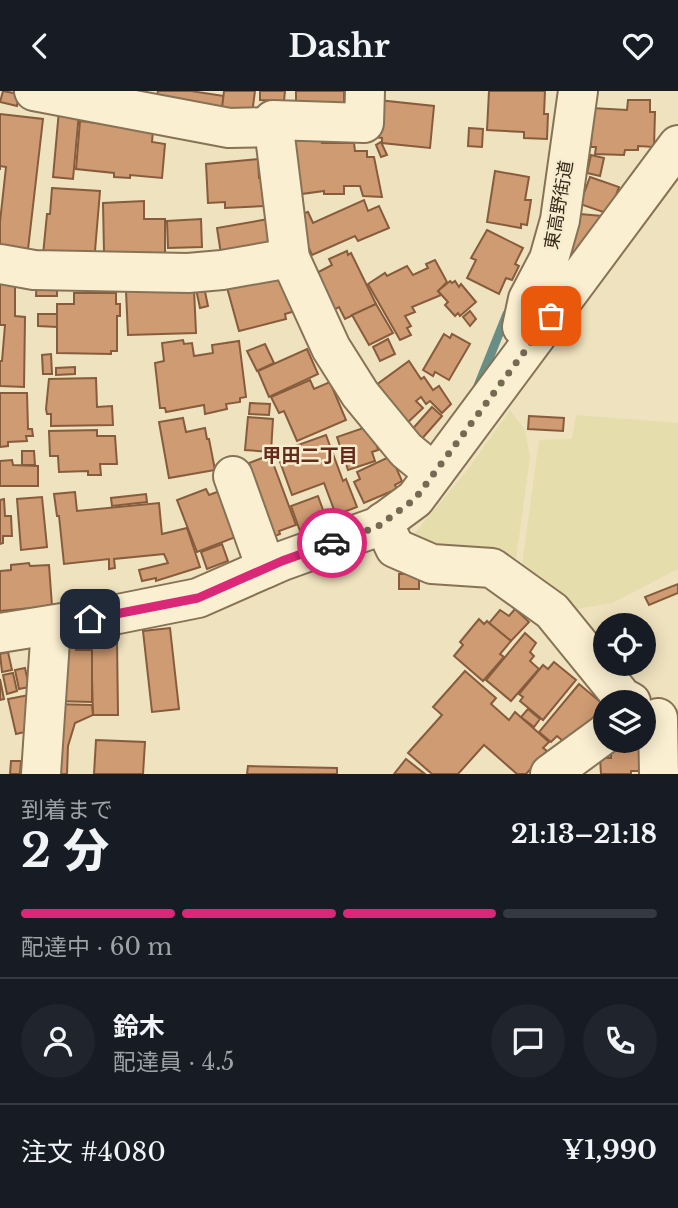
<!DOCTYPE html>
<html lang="ja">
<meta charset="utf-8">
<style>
body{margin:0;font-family:"Libre Baskerville","Noto Sans JP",serif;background:#20242c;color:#f1f3f6;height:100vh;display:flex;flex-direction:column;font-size:26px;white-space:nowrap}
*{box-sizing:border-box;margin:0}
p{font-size:23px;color:#9ea1a6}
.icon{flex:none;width:38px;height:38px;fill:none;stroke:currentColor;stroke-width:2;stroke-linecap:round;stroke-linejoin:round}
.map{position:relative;height:683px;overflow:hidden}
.sheet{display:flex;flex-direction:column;background:#171b24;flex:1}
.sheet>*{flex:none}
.controls{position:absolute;left:593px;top:522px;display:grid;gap:14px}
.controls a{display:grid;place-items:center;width:63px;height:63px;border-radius:50%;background:#171b24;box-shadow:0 4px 18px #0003;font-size:35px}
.pin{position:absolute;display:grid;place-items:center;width:60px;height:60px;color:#fff;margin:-30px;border-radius:14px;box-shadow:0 4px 10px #0006}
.courier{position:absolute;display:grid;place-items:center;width:70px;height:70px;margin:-35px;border:5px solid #db2777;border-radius:50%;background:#fff;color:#222;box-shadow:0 2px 9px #0007}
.head em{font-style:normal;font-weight:800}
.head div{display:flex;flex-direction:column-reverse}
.head{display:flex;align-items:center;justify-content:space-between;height:119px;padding:0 21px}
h1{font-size:46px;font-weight:800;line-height:52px}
.bar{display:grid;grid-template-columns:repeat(4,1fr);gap:10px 7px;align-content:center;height:84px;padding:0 21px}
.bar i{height:9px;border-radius:5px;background:#363941}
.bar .selected{background:#db2777}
.bar p{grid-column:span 4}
.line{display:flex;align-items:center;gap:18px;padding:0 21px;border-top:2px solid #363941}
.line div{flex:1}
.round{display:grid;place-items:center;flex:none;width:74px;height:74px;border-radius:37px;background:#20242c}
header{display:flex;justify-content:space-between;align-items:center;height:91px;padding:0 21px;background:#171b24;font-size:32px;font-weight:800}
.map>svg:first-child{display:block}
.farmland{fill:#e5ddab}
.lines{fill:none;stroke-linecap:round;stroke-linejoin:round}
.stream{stroke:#698e86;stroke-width:9}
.building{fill:#ce9b73;stroke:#875c3c;stroke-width:2}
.minor-casing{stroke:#877256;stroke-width:42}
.minor{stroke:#faefd1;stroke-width:38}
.done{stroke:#776a54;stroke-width:7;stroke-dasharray:0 12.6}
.route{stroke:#db2777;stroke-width:9}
.labels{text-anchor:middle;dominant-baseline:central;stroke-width:5;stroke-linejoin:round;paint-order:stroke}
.street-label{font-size:18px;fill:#36291b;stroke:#f6ecce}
.neighbourhood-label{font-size:19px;font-weight:bold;fill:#642b1a;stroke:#f6ecce}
</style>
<header><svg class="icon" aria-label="back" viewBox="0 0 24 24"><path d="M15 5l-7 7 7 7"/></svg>Dashr<svg class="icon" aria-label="heart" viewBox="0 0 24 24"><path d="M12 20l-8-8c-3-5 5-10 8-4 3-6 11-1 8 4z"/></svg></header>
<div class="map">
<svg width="678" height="683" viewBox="0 0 678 683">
<rect width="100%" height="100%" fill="#efe2be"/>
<g class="farmland">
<polygon points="510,319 525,339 530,366 516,468 425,455 414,443 466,381"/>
<polygon points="576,324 678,332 678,478 612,512 570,519 522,474 539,349 572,348"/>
</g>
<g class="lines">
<polyline class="stream" points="478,295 507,223"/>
</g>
<g class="building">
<polygon points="3,0 19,3 17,15 0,11"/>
<polygon points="158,0 191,0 224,5 221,26 156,9"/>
<polygon points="224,0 255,0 251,30 221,26"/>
<polygon points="260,0 285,0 284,10 260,9"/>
<polygon points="296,0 344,0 344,25 296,21"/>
<polygon points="489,0 545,0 544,23 548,23 547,48 524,47 524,41 487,39"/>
<polygon points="378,9 434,15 430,57 382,52 382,47 374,46"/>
<polygon points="628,9 650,9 650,21 655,21 654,56 638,55 638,59 625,59 624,64 595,63 596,56 591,56 592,17 627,19"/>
<polygon points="59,19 79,22 73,88 53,86"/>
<polygon points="0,23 43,28 27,167 0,164 0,131 6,76 0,75 0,79"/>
<polygon points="80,30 153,39 152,51 165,53 162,87 130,84 130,87 114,86 114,82 76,78"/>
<polygon points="469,37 483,38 482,56 468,55"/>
<polygon points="322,39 322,52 354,52 355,60 367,60 367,66 374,66 382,106 363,105 360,95 344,95 344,103 324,103 324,100 294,104 291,40"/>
<polygon points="381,51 387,64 381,66 376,54"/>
<polygon points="591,64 604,67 600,85 587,82"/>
<polygon points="258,68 259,87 263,87 264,115 225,117 225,111 208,112 206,73"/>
<polygon points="495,80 529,86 525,109 531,109 527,134 521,133 521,137 487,131"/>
<polygon points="590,86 619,96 609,123 580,113"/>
<polygon points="52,97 100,100 94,172 43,164 47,123 50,123"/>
<polygon points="364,109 368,120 379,115 389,137 358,150 355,145 312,164 294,125 308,121 313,132"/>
<polygon points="144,110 144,128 165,128 165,164 146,164 146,162 107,163 104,161 103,112"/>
<polygon points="580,123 603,125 565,180"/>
<polygon points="280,126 284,152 221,163 217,137"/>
<polygon points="201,128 202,156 168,157 167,130"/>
<polygon points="487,139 523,157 515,173 519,175 512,189 506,187 499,203 467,187 476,169 471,167"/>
<polygon points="347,160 348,164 351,162 376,213 345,228 339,216 326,223 307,187 332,174 329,168"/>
<polygon points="435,169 447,191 438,200 441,204 412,216 415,221 405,225 411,235 407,237 411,244 400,249 368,193 385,182 387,185 407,175 413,184 428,177 426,173"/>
<polygon points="284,178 295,220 285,223 286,228 239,240 226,193"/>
<polygon points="37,184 57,184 57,205 36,205"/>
<polygon points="450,190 452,192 455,190 459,196 461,193 476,211 460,225 458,222 455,225 445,214 448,211 438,200"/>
<polygon points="0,191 10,191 10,195 15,195 15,225 25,226 24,296 0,295 0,270 2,270 5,234 0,234"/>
<polygon points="204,196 208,215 200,217 196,198"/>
<polygon points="194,198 196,242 128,244 126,200"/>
<polygon points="74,202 116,202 116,213 120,213 120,225 117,225 117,260 111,260 111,263 57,262 57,213 74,213"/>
<polygon points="376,213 393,242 369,254 352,224"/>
<polygon points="470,220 476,228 470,235 463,226"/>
<polygon points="38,223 57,223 57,236 38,235"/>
<polygon points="444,243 450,247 452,243 470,253 449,289 435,281 433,285 423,279"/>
<polygon points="388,248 395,263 380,270 373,256"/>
<polygon points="183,249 184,253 192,252 194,265 213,262 212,254 239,250 246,306 240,307 240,311 226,313 227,318 205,323 204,314 166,321 165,317 160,317 155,272 164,270 162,252"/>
<polygon points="265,253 274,272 257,280 247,260"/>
<polygon points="307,258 318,283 269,306 258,280"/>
<polygon points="51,263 52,283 43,283 42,264"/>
<polygon points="409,270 421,288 424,286 433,299 439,295 451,313 442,322 430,310 426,313 421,306 416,310 423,317 404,335 372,297"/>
<polygon points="75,276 75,283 56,284 56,277"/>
<polygon points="96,287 97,316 112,315 113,334 51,335 51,323 47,323 46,318 49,288"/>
<polygon points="310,289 314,298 330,291 346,329 297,350 284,320 279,322 271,306"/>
<polygon points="0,302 27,302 28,338 32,338 33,345 26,345 27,350 8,351 8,355 0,356"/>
<polygon points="250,312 270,313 269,324 249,323"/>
<polygon points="432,316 442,325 419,351 409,342"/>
<polygon points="529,325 564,327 563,340 528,338"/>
<polygon points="248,326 273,328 271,361 245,359"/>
<polygon points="183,327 186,341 205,337 207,348 209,348 215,379 169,387 159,331"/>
<polygon points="372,334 378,359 372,361 375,370 348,379 337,346"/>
<polygon points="97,339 97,345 115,345 117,373 100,373 101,384 88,384 88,380 59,381 58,365 50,365 49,340"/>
<polygon points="326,344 343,390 346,388 357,416 336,424 324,392 292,404 279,368 287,365 284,359"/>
<polygon points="22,360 34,360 35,374 22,374"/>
<polygon points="270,364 296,434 279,440 280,443 266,449 240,381 251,377 249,372"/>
<polygon points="391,365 402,390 395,394 397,398 364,412 354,391 360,388 357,381"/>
<polygon points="12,369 13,374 38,375 38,395 0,395 0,370"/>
<polygon points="228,397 246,442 197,461 177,409 206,398 209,404"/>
<polygon points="75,401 77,420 159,412 162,443 187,437 200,476 156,490 156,487 142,490 139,479 168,472 164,463 114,468 115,477 109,478 109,468 64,473 59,425 57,425 54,403"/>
<polygon points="146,403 147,411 112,415 111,407"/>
<polygon points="318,405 327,430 300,440 291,415"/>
<polygon points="42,406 47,456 21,459 17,408"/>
<polygon points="4,408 5,425 11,425 12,445 3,445 3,452 0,453 0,409"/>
<polygon points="222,453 228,470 207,478 201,461"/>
<polygon points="29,472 30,475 49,474 52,515 0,520 0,480 11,479 11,474"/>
<rect x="399" y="483" width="20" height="15"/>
<polygon points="678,493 678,502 649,514 645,506"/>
<polygon points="515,518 529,531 511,550 489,532 500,519 509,525"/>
<polygon points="479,528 484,533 487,530 489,532 511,550 500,563 504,566 483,590 454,565 463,554 460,551"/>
<polygon points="170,537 179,618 152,621 143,540"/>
<polygon points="525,542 536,552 530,561 534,565 530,570 539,578 511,610 486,589"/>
<polygon points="117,549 118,624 93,624 91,550"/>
<polygon points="76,553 76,559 92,559 92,611 55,610 63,554"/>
<polygon points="8,561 12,579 2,581 0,563"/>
<polygon points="554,571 576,589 543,629 520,610 523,606 519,603 543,574 548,578"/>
<polygon points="25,577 29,596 19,598 15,579"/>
<polygon points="465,580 496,607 491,613 509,629 515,621 549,651 543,657 547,660 526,683 517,683 484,654 458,683 432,683 408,662 442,624 433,616"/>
<polygon points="13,582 17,600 7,603 3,584"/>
<polygon points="0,588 4,608 0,609"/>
<polygon points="579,593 604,614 569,655 557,645 551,651 539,641"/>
<polygon points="29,604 25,641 16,643 8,608"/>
<polygon points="607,607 606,628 600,633 593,627 604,614 601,612"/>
<polygon points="51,613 92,614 93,624 75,632 68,655 67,683 43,683"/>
<polygon points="528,618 540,628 534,636 521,626"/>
<polygon points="96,649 145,651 143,683 94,683"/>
<polygon points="625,655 644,655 644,672 639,672 639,680 631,680 631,683 601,683 600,667 611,667 611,660 625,660"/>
<polygon points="406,668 425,683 394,683"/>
<polygon points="11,670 21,670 20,683 10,683"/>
<polygon points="248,675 337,677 337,683 247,683"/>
</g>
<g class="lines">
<g class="minor-casing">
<g id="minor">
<polyline points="34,0 229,37 272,36"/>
<polyline points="365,0 364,32 273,29 290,167 331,257 360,303 406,359 434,382"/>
<polyline points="0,173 34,179 188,182 222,179 290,167"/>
<polyline points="535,246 522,236 528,208 549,168 560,129 578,0"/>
<polyline points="233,385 266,477"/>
<polyline points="383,431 395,457 432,473 492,477 552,520 622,606 631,611"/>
<polyline points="0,542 118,523 198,507 282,470 377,436 415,408 678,54"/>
<polyline points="658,627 659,683"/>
<polyline points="41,683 51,535"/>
<polyline points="550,683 606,642"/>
</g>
</g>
<use href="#minor" class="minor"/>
</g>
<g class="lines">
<polyline class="done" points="332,452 377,436 415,408 551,225"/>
<polyline class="route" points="90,528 198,507 282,470 332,452"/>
</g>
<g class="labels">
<g class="street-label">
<text transform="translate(559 114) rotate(-80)">東高野街道</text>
</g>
<g class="neighbourhood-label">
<text x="310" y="364">甲田二丁目</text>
</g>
</g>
</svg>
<div class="controls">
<a><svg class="icon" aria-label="locate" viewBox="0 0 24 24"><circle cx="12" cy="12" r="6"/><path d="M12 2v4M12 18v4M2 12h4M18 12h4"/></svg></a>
<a><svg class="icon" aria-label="layers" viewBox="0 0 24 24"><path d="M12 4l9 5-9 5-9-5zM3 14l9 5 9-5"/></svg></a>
</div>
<div class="pin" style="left:551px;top:225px;background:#ea580c"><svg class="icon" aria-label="bag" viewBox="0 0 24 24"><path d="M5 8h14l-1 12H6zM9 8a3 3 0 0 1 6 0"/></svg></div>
<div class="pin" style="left:90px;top:528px;background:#1f2937"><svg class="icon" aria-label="home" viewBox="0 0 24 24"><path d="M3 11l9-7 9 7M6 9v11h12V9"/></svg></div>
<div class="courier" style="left:332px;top:452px"><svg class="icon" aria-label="car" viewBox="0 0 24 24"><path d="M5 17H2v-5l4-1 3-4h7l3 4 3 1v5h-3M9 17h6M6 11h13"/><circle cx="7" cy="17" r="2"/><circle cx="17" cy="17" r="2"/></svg></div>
</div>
<section class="sheet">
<div class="head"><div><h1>2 分</h1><p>到着まで</p></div><em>21:13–21:18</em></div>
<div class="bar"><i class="selected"></i><i class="selected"></i><i class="selected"></i><i></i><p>配達中 · 60 m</p></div>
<div class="line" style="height:126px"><a class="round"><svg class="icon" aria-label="person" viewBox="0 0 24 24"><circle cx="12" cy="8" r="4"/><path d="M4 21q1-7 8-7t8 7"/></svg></a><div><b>鈴木</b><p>配達員 · 4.5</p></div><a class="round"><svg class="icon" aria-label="chat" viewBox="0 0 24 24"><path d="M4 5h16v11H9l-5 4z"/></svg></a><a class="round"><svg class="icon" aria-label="phone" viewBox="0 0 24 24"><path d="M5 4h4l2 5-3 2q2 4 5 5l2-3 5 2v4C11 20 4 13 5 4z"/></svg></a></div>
<div class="line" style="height:91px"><div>注文 #4080</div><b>¥1,990</b></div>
</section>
